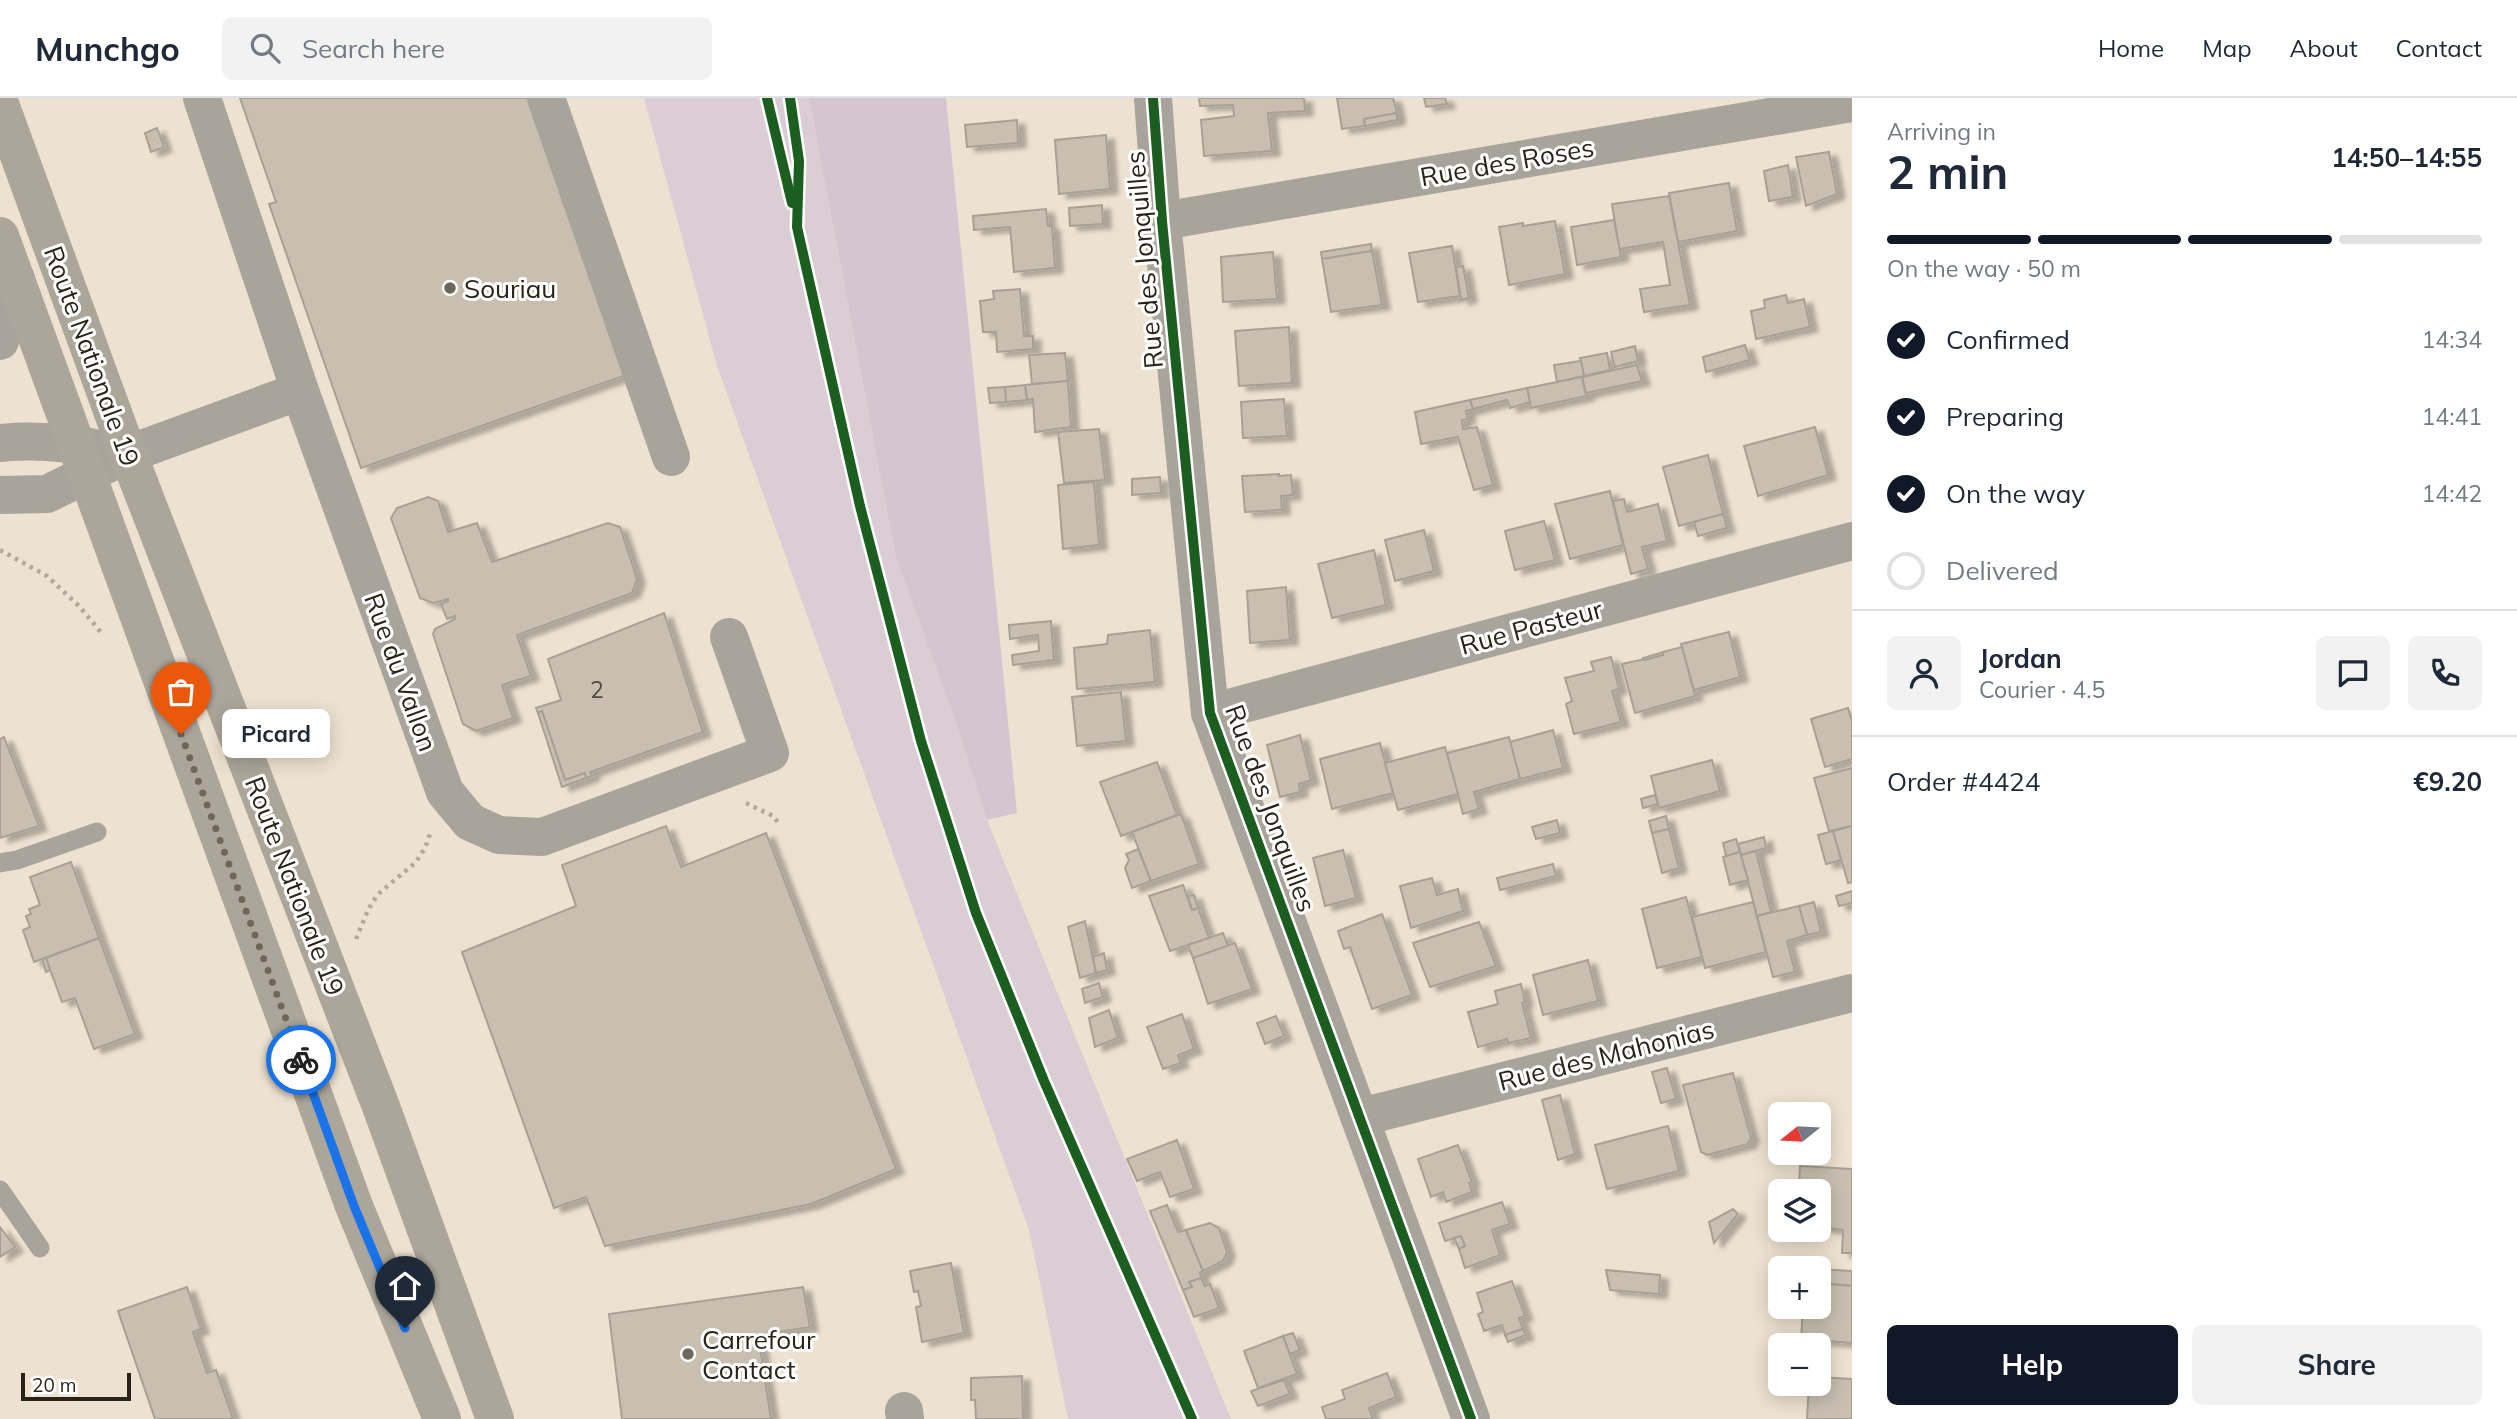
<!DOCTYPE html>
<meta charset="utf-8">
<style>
body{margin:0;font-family:Mulish,sans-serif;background:#f2f2f3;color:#1f2937;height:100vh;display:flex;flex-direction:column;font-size:26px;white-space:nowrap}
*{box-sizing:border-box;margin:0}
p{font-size:23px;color:#747a83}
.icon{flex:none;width:38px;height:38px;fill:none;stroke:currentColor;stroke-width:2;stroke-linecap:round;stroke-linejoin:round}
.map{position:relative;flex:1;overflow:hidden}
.drawer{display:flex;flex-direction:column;background:#fff;width:665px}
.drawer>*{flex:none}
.needle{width:46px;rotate:252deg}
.controls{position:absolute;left:1768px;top:1004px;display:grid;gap:14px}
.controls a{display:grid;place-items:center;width:63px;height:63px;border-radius:10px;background:#fff;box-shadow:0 4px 18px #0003;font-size:35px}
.scale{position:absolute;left:21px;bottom:18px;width:110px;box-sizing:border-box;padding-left:7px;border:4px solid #2a2418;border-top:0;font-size:19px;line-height:24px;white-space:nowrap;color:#2a2418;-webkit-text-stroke:5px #fff;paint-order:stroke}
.pin{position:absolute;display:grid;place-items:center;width:60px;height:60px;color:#fff;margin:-72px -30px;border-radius:50% 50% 50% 0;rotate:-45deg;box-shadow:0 0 7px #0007}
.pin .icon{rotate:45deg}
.courier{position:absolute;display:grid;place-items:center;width:70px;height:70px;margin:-35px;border:5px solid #1a73e8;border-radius:50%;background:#fff;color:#222;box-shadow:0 2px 9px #0007}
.bubble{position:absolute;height:49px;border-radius:10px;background:#fff;box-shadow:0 4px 18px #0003;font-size:23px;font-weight:700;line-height:49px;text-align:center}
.overview em{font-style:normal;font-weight:700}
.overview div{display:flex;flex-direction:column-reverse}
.overview{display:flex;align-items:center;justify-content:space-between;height:119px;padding:0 35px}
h1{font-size:46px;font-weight:700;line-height:52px}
.bar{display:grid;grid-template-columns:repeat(4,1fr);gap:10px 7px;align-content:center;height:84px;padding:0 35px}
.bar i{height:9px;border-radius:5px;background:#e0e1e3}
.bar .selected{background:#111827}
.bar p{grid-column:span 4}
.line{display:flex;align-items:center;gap:18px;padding:0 35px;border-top:2px solid #e0e1e3}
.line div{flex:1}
.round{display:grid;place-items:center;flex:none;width:74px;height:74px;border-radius:10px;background:#f2f2f3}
ol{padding:0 35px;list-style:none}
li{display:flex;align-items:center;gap:21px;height:77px}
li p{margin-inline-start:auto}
li .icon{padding:7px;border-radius:50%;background:#111827;color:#fff;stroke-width:4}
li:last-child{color:#747a83}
li i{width:38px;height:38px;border:4px solid #e0e1e3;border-radius:50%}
.button{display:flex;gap:14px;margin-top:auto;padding:14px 35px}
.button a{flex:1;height:80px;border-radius:10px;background:#111827;color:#fff;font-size:28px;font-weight:700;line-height:80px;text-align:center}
.button a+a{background:#f2f2f3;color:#1f2937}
header{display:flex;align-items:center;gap:42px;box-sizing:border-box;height:98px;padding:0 35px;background:#fff;border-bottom:2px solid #e0e1e3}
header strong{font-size:33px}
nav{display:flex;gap:38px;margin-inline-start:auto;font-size:24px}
.search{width:490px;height:63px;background:#f2f2f3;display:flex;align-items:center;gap:18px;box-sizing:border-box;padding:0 24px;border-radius:10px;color:#747a83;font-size:26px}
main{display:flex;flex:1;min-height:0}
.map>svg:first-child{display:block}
.green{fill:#dacdd3}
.forest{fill:#d5c5d0}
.building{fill:#c8bfb1;stroke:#a8a093;stroke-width:2;filter:url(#shadow)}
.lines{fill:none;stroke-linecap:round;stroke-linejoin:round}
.path{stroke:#aea89e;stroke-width:4.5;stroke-dasharray:3.5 5;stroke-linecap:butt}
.service{stroke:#a8a39b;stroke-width:19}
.minor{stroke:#a8a39b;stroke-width:38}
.tertiary{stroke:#a8a39b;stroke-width:38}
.primary{stroke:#aca69a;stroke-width:38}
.cycleway-casing{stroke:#fff;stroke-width:15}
.cycleway{stroke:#1b5e20;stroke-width:10}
.done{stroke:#6e6659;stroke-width:7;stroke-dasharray:0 12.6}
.route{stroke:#1a73e8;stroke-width:9}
.poi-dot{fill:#6e6659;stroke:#fff;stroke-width:2.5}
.labels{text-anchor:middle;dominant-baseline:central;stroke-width:6;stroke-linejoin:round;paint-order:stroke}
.number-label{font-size:23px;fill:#524b3e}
.street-label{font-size:26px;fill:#2a2418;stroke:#fff}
.poi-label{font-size:26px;fill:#2a2418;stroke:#fff;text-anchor:start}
</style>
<header>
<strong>Munchgo</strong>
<div class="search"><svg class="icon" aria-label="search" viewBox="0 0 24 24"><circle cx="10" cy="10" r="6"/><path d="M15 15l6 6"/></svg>Search here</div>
<nav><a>Home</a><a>Map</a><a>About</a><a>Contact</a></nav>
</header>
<main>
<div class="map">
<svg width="1852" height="1321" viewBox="0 0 1852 1321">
<defs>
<filter id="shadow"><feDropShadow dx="8" dy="4.5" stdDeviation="2" flood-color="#0004"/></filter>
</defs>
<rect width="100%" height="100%" fill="#ede2d1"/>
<polygon class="green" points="644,0 809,0 895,456 956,625 987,722 1231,1321 1068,1321 1029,1132 717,268"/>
<polygon class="forest" points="809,0 946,0 1017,715 987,722 956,625 895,456"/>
<g class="building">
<polygon points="240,0 537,0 632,275 361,370 269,106 276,104"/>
<polygon points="1199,0 1304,0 1305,13 1268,15 1272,53 1204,58 1201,22 1234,18 1233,7 1200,8"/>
<polygon points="1337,0 1393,0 1397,15 1364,21 1365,28 1342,31"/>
<polygon points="1424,0 1445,0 1447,6 1426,9"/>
<polygon points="1397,15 1397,22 1365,28 1364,21"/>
<polygon points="1017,22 1018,45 967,49 965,27"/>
<polygon points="157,30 164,49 151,54 145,35"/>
<polygon points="1106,37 1110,91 1059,96 1055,42"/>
<polygon points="1829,54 1837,96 1806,108 1796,59"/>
<polygon points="1788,67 1793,99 1769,103 1764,73"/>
<polygon points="1729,85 1737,133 1678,144 1669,95"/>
<polygon points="1669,98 1690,207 1644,214 1640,191 1670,187 1663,144 1619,151 1612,106"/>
<polygon points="1102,107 1103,126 1070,128 1069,110"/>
<polygon points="1046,111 1048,128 1052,128 1055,170 1014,174 1010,129 974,132 973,118"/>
<polygon points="1614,122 1621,159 1577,167 1571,129"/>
<polygon points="1555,123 1565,176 1509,187 1499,129 1523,125 1523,128"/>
<polygon points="1371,146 1372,153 1322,161 1321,154"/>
<polygon points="1452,148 1460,198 1418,204 1409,155"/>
<polygon points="1372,153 1382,207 1331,214 1322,161"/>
<polygon points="1273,154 1277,201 1223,204 1221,159"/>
<polygon points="1463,168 1469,200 1461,202 1456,169"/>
<polygon points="1020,191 1024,238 1033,238 1033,251 997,254 996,234 983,234 980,203 994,201 993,193"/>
<polygon points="1786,197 1788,205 1804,201 1810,229 1756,241 1751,213 1765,210 1764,202"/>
<polygon points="1289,229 1292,285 1239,288 1235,233"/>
<polygon points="1745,247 1750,262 1706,274 1703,259"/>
<polygon points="1635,248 1638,263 1615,269 1611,254"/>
<polygon points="1065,255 1068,283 1032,286 1029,257"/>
<polygon points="1607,255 1610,272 1584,278 1580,260"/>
<polygon points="1581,263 1584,278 1557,284 1554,267"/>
<polygon points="1637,267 1642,283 1586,295 1582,279"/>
<polygon points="1582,279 1586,298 1531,310 1527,290"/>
<polygon points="1068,283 1071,329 1035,334 1033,301 1027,302 1025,287"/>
<polygon points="1025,287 1027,302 1006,304 1005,289"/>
<polygon points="1005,289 1006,304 990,305 988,290"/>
<polygon points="1527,290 1530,304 1510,310 1507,302 1473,311 1470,302"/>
<polygon points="1284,301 1287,338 1243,340 1241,304"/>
<polygon points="1470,302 1473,311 1466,313 1468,321 1462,322 1463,331 1477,329 1493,387 1474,392 1458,339 1421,346 1415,314"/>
<polygon points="1815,329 1828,377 1758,398 1744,348"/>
<polygon points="1099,331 1105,382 1064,385 1058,334"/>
<polygon points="1708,357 1723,416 1679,428 1663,369"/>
<polygon points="1279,376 1279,378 1291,377 1293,397 1281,398 1282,412 1245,414 1242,378"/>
<polygon points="1160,379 1161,395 1132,397 1132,381"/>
<polygon points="1094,384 1099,447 1063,451 1058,387"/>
<polygon points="1610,393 1623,447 1570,461 1555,406"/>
<polygon points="428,399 438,403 448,434 477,425 492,464 608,425 620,429 637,481 632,495 517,537 531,578 502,587 513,620 476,633 463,626 433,536 435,531 455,521 455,518 447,521 441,506 448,503 448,501 433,505 420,500 391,420 397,410"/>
<polygon points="1624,401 1627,414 1658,406 1667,443 1642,449 1648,471 1631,476 1613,403"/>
<polygon points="1723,416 1727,430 1698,438 1694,424"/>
<polygon points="1544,423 1555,462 1515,472 1505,433"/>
<polygon points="1424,432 1434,473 1395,483 1385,442"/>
<polygon points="1374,452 1386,507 1332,520 1318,466"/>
<polygon points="1286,489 1290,542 1250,545 1247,493"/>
<polygon points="664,515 703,634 590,674 592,678 586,680 585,675 565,682 542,613 538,615 536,610 561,602 548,561"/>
<polygon points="1051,523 1054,562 1013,567 1012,557 1039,553 1038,537 1010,541 1009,527"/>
<polygon points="1150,532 1155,584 1077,591 1074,550 1107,546 1108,537"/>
<polygon points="1729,534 1740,579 1694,592 1681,546"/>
<polygon points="1682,549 1695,598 1635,615 1622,566 1663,557 1663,554"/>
<polygon points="1663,554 1663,557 1644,562 1643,560"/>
<polygon points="1611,559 1619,591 1612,593 1621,624 1574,636 1566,606 1572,603 1565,580 1594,573 1591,564"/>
<polygon points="1121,594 1126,643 1077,648 1072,599"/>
<polygon points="1848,610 1852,624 1852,661 1825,669 1811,621"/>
<polygon points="542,613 565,682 585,675 586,680 562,689 538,615"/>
<polygon points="1553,632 1563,670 1520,681 1510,644"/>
<polygon points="1300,637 1311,682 1299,686 1300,694 1280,699 1267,647"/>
<polygon points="4,639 39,728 0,740 0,641"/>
<polygon points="1509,639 1520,681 1474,694 1479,711 1463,716 1447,655"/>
<polygon points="1380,645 1393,695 1332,711 1320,661"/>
<polygon points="1445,649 1458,696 1398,712 1385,665"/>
<polygon points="1712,662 1720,693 1659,710 1651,678"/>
<polygon points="1157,664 1177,717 1121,738 1100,684"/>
<polygon points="1852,670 1852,728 1829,733 1814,680"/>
<polygon points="1655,697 1658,706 1643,710 1641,701"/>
<polygon points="1181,716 1199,766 1151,783 1132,734"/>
<polygon points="1666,718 1669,731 1652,735 1649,723"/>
<polygon points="1557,722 1560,735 1536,741 1532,729"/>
<polygon points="666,728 681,769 766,735 896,1071 811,1106 605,1148 586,1099 554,1110 462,854 576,808 562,767"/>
<polygon points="1852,728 1852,784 1848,785 1833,733"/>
<polygon points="1669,731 1679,770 1662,775 1652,735"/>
<polygon points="1833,733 1841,762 1826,766 1818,737"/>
<polygon points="1764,739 1766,750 1741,757 1738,746"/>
<polygon points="1736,741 1740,754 1726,758 1723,745"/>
<polygon points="1138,751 1151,783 1132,790 1125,770 1129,762 1126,756"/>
<polygon points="1343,752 1356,800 1325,808 1313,760"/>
<polygon points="1756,753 1771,814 1757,818 1741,757"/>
<polygon points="1740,754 1748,782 1730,787 1723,759"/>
<polygon points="71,764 99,840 34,864 23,832 30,829 26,818 31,816 29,811 40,807 30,779"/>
<polygon points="1553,766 1556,778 1500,792 1497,780"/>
<polygon points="1432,780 1437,797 1458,791 1463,813 1411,830 1400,788"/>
<polygon points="1183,787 1192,812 1198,810 1209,840 1170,853 1149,798"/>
<polygon points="1852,793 1852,805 1839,808 1836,798"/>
<polygon points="1194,797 1198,810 1192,812 1188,798"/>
<polygon points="1686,799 1702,859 1657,870 1642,811"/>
<polygon points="1753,804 1766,854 1705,870 1692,819"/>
<polygon points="1814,804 1821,834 1807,837 1799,808"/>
<polygon points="1799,808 1807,837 1787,843 1795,874 1773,879 1757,818"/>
<polygon points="1382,816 1412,897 1372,911 1350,849 1344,851 1338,833"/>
<polygon points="1085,823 1096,875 1080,880 1068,829"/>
<polygon points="1479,824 1496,868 1430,889 1413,845"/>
<polygon points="1223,835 1228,848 1193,860 1188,847"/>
<polygon points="99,840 135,936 94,951 75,900 62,904 46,860"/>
<polygon points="1235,845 1252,891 1208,906 1193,860"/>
<polygon points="1104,855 1107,872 1096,875 1093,859"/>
<polygon points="46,860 50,872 46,874 42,861"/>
<polygon points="1588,862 1598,903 1543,917 1533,877"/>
<polygon points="1099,885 1103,899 1085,905 1082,891"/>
<polygon points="1521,886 1525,904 1522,905 1531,940 1508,945 1507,941 1478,949 1468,914 1498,906 1495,893"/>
<polygon points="1109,912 1118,940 1095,949 1089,920"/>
<polygon points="1182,916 1194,951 1178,957 1181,965 1163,971 1147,929"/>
<polygon points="1276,918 1284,938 1265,946 1257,925"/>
<polygon points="1667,970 1676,1001 1661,1005 1652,974"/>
<polygon points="1733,975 1751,1040 1748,1046 1707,1057 1701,1054 1683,987"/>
<polygon points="1560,997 1575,1056 1558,1062 1542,1002"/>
<polygon points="1668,1028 1679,1073 1607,1091 1595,1047"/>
<polygon points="1177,1042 1194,1091 1170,1099 1160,1074 1137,1083 1127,1061"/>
<polygon points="1458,1047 1472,1084 1469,1085 1472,1094 1446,1104 1443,1094 1431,1099 1418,1061"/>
<polygon points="1800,1068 1852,1071 1852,1155 1842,1155 1843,1132 1818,1129 1818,1094 1785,1094 1786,1084 1799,1086"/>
<polygon points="1502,1104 1510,1126 1492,1132 1500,1157 1465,1170 1459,1151 1465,1148 1461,1138 1445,1143 1439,1125"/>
<polygon points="1167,1107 1178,1134 1186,1132 1203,1173 1200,1175 1201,1180 1189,1184 1192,1189 1183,1192 1150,1113"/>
<polygon points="1733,1111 1738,1116 1714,1145 1709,1124"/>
<polygon points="1210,1125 1219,1130 1227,1154 1223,1163 1203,1173 1186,1132"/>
<polygon points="0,1129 15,1149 0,1159"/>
<polygon points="1461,1138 1465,1148 1459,1151 1454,1140"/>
<polygon points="951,1165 964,1235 922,1244 916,1209 921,1208 918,1193 914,1194 910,1173"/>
<polygon points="1818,1171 1852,1173 1852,1188 1818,1185"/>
<polygon points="1606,1172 1660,1177 1659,1196 1610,1192"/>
<polygon points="1201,1180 1205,1188 1210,1186 1219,1210 1194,1219 1183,1192 1192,1189 1189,1184"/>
<polygon points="1512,1183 1525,1218 1519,1220 1523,1231 1505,1237 1502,1227 1484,1233 1478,1216 1483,1214 1477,1195"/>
<polygon points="1818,1185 1852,1188 1852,1245 1801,1241 1803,1209 1818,1209"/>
<polygon points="187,1189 201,1231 193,1234 207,1275 216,1272 233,1321 155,1321 118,1213"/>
<polygon points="803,1189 810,1229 758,1237 771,1321 622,1321 609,1216"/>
<polygon points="1523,1231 1526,1237 1508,1244 1505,1237"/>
<polygon points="1293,1235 1300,1252 1290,1256 1283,1238"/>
<polygon points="1283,1238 1297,1276 1258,1290 1244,1253"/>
<polygon points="1387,1275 1396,1299 1369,1310 1373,1321 1326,1321 1322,1309 1345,1301 1342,1292"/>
<polygon points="1022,1278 1023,1321 976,1321 975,1302 971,1302 971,1280"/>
<polygon points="1818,1279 1852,1281 1852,1321 1807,1321 1809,1286 1818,1286"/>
<polygon points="1284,1282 1290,1296 1258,1308 1251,1293"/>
</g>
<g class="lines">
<g class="path">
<polyline points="0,452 47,478 80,509 103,537"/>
<polyline points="746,705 773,718 780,727"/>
<polyline points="356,841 368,812 377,797 416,764 425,750 430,736"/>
</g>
<g class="service">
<polyline points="0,765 17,762 97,734"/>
<polyline points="0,1092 40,1150"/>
</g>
<g class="minor">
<polyline points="202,0 300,293 445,694 470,724 499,737 542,739 770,655 729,539"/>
<polyline points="546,0 671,359"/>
<polyline points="1153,0 1162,123 1210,615 1471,1321"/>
<polyline points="1162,123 1852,5"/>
<polyline points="128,356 300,293"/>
<polyline points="1210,615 1852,443"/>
<polyline points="1361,1019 1852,895"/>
<polyline points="904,1313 905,1321"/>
</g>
<g class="tertiary">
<polyline points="0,243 16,181"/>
<path d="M0,345c35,-4 71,0 105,7"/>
<polyline points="0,397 47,396 128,356"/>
</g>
<g class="primary">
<polyline points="0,6 128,356 380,1006 495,1321"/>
<polyline points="0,138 354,1108 442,1321"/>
</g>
<g class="cycleway-casing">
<g id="cycleway">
<polyline points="767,0 792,105"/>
<polyline points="790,0 799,63 797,129 860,408 921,643 976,815 1044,983 1192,1321"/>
<polyline points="1153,0 1162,123 1210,615 1471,1321"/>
</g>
</g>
<use href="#cycleway" class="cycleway"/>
</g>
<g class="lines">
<polyline class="done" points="181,636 301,962"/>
<polyline class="route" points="301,962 354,1108 405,1230"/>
</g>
<g class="poi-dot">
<circle cx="450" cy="190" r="7"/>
<circle cx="688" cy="1256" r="7"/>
</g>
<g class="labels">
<g class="number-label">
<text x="597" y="591">2</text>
</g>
<g class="street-label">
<text transform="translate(1507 64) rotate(-10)">Rue des Roses</text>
<text transform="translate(1144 162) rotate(-95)">Rue des Jonquilles</text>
<text transform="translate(92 258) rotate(70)">Route Nationale 19</text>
<text transform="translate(1531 529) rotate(-15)">Rue Pasteur</text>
<text transform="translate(401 574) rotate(70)">Rue du Vallon</text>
<text transform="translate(1271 710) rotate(70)">Rue des Jonquilles</text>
<text transform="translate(295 788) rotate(69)">Route Nationale 19</text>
<text transform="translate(1606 957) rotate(-14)">Rue des Mahonias</text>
</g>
<g class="poi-label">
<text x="464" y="190">Souriau</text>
<text x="702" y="1241">Carrefour<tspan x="702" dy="30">Contact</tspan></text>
</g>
</g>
</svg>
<div class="controls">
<a><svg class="needle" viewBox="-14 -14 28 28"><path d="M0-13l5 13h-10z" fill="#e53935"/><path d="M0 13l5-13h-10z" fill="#747a83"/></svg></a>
<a><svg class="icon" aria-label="layers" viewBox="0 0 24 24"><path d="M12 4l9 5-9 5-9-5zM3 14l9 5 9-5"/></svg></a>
<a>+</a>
<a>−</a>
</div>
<div class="scale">20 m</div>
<div class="pin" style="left:181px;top:636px;background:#ea580c"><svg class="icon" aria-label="bag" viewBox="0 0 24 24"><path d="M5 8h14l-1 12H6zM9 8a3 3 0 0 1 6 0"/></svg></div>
<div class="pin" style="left:405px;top:1230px;background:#1f2937"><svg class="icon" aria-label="home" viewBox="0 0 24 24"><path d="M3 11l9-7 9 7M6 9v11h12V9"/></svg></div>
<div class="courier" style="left:301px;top:962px"><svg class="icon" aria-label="bike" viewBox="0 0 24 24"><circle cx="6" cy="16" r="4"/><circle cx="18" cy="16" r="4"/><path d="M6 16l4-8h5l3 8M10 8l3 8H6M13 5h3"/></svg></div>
<div class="bubble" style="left:222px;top:611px;width:108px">Picard</div>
</div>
<section class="drawer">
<div class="overview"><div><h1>2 min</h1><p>Arriving in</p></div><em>14:50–14:55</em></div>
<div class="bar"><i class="selected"></i><i class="selected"></i><i class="selected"></i><i></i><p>On the way · 50 m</p></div>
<ol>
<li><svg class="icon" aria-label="check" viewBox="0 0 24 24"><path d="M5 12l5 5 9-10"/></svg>Confirmed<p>14:34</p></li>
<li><svg class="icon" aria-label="check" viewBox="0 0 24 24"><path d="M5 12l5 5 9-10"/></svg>Preparing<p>14:41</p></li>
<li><svg class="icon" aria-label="check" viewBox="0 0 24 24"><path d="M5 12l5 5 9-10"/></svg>On the way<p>14:42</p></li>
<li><i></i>Delivered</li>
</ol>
<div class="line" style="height:126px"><a class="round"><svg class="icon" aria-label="person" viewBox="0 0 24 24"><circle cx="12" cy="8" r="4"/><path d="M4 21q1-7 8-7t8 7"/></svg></a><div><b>Jordan</b><p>Courier · 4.5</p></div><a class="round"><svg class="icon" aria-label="chat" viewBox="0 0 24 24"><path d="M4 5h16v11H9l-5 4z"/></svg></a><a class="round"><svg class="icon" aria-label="phone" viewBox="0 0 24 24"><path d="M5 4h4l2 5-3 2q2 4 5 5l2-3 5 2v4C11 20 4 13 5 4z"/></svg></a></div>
<div class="line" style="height:91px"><div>Order #4424</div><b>€9.20</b></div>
<div class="button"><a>Help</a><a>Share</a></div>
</section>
</main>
